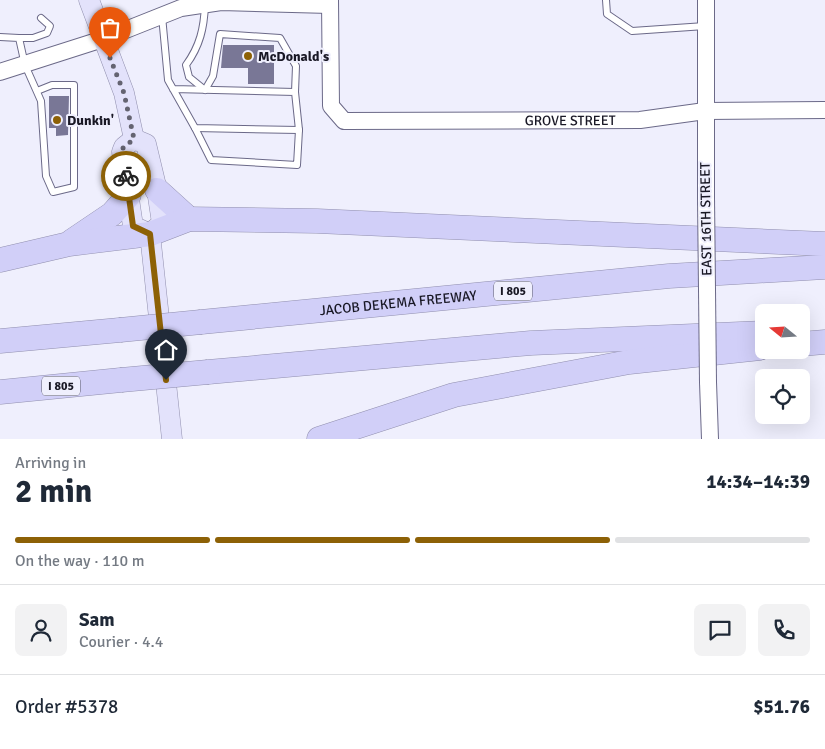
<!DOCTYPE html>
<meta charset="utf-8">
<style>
body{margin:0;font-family:Signika,sans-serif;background:#f2f2f3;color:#1f2937;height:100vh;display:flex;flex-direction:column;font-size:19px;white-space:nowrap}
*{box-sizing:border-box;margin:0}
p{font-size:16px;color:#747a83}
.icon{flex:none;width:28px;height:28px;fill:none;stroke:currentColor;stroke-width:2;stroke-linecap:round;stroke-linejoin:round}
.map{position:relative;height:439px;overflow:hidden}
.panel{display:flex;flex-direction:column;background:#fff;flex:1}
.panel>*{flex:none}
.needle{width:32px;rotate:288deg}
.fabs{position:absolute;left:755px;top:304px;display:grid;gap:10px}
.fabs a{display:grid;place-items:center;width:55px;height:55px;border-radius:8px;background:#fff;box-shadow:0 5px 20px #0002;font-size:25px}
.pin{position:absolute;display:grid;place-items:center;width:42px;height:42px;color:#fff;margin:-51px -21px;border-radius:50% 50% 50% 0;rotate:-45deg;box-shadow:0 0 5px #0007}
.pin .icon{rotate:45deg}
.courier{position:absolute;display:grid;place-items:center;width:50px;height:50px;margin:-25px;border:4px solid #8d6106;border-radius:50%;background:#fff;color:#222;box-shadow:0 1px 6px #0007}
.head em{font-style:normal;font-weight:700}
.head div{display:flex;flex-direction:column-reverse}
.head{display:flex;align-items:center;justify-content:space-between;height:85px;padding:0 15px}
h1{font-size:32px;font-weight:700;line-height:38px}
.bar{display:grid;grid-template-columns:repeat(4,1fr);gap:8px 5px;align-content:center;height:60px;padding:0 15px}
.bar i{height:6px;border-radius:4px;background:#e0e1e3}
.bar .on{background:#8d6106}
.bar p{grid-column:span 4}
.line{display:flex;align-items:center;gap:12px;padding:0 15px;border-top:1px solid #e0e1e3}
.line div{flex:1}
.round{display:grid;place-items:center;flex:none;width:52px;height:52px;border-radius:8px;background:#f2f2f3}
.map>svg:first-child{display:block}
.building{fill:#797796}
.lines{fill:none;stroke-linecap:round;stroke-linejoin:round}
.service-casing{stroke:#6b6988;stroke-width:8}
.tertiary-casing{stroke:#6b6988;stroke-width:18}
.primary-casing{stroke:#918fae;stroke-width:21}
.motorway-casing{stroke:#918fae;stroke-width:25}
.service{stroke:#fff;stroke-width:6}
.tertiary{stroke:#fff;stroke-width:16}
.primary{stroke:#e3e2fb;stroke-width:20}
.motorway{stroke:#d1cff8;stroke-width:24}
.tertiary-bridge-casing{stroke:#6b6988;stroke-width:18;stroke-linecap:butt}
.motorway-bridge-casing{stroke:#918fae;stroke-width:25;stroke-linecap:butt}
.tertiary-bridge{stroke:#fff;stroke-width:16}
.motorway-bridge{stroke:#d1cff8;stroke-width:24}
.done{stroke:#646371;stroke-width:5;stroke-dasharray:0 9}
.route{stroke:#8d6106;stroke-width:6}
.poi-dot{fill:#8d6106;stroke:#efeffd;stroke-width:2}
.labels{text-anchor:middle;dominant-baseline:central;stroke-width:4;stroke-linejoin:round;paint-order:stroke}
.shield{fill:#efeffd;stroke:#595866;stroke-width:1}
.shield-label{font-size:12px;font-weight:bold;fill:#191825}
.poi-label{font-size:14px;font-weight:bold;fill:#191825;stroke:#efeffd;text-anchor:start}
.street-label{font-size:14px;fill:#191825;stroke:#efeffd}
</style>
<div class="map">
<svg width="825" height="439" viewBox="0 0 825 439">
<rect width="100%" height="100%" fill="#efeffd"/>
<g class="building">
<polygon points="223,45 274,45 274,84 248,84 248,68 221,68"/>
<polygon points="49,96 69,96 68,135 56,136 56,128 49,128"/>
</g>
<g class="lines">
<g class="service-casing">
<g id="service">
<polyline points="606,0 607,14 632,31 705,26"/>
<path d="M205,5c-1,23 -5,41 -19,60l3,12 16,13 8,-14 7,-42 60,4 16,28 -1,26"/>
<polyline points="162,16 168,80 195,128 299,130 295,92 173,89"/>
<polyline points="0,37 19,38 25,65 41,101 46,176 53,192 74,187 74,85 52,85 37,91"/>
<polyline points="19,38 33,38 47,33 50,26 41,18"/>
<polyline points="195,128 211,160 297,165 299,130"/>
</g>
</g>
<g class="tertiary-casing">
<g id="tertiary">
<path id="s1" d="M330,0l1,106 13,15 296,-1 65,-9 120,-1"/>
<polyline points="706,0 706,197"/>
<polyline points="0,72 103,39 181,8 221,2 330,5"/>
<polyline points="708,382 710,439"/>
</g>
</g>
<g class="primary-casing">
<g id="primary">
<polyline points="89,0 124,93 134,139"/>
<polyline points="134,139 124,147 122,152 133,226 150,234"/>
<polyline points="134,139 146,144 157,190 162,223 150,234"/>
<polyline points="150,234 172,439"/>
</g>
</g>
<g class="motorway-casing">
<g id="motorway">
<polyline points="157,190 189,219"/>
<polyline points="72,241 112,214 129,195"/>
<polyline points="0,260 69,244 150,234 189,219 317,221 825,244"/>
<path id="s2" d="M201,322l468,-46 156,-9"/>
<polyline points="0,341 120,330"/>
<polyline points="801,344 825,342"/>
<polyline points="208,372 531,343 764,333"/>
<polyline points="0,392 121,380"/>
<polyline points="319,439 454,395 629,362 760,348"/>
</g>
</g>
<use href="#service" class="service"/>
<use href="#tertiary" class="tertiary"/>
<use href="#primary" class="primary"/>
<use href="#motorway" class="motorway"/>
<g class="tertiary-bridge-casing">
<polyline id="tertiary-bridge" points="706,197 708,382"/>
</g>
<g class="motorway-bridge-casing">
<g id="motorway-bridge">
<polyline points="120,330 201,322"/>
<polyline points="121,380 208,372"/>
</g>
</g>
<use href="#tertiary-bridge" class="tertiary-bridge"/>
<use href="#motorway-bridge" class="motorway-bridge"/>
</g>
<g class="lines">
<polyline class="done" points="110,58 124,93 134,139 122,149 126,176"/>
<polyline class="route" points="126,176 133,226 150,234 166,380"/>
</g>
<g class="poi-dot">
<circle cx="248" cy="56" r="5"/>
<circle cx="57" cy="120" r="5"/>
</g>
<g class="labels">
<g class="shield">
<rect x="494" y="281.5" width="38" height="19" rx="4"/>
<rect x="42" y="376.5" width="38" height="19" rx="4"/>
</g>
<g class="shield-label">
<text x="513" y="291">I 805</text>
<text x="61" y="386">I 805</text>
</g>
<g class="poi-label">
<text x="258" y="56">McDonald's</text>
<text x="67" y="120">Dunkin'</text>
</g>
<g class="street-label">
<text stroke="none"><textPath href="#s1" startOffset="352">GROVE STREET</textPath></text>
<text transform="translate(706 219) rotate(-91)">EAST 16TH STREET</text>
<text stroke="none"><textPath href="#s2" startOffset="198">JACOB DEKEMA FREEWAY</textPath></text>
</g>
</g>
</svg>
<div class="fabs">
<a><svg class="needle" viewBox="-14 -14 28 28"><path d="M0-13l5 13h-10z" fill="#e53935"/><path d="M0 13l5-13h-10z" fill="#747a83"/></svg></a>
<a><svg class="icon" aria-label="locate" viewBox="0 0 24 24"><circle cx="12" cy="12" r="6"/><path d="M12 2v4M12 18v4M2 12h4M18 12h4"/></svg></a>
</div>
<div class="pin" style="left:110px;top:58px;background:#ea580c"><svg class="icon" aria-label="bag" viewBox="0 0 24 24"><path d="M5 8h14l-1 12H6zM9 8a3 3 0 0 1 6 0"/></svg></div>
<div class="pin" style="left:166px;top:380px;background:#1f2937"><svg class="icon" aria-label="home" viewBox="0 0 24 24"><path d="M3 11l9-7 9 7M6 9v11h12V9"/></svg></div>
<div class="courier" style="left:126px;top:176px"><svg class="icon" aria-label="bike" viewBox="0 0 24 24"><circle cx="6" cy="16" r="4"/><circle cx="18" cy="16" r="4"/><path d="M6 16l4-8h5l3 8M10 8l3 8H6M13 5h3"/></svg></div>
</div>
<section class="panel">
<div class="head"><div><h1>2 min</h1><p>Arriving in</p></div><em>14:34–14:39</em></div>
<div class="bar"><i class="on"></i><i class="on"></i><i class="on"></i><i></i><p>On the way · 110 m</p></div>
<div class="line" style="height:90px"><a class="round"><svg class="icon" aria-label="person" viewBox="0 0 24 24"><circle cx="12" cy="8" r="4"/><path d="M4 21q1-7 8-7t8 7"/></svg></a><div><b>Sam</b><p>Courier · 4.4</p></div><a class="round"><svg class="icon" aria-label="chat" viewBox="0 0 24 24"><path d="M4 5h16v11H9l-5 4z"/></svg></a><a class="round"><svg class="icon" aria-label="phone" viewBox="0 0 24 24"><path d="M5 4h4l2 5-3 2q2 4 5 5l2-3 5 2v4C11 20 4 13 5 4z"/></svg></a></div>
<div class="line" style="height:65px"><div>Order #5378</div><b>$51.76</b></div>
</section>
